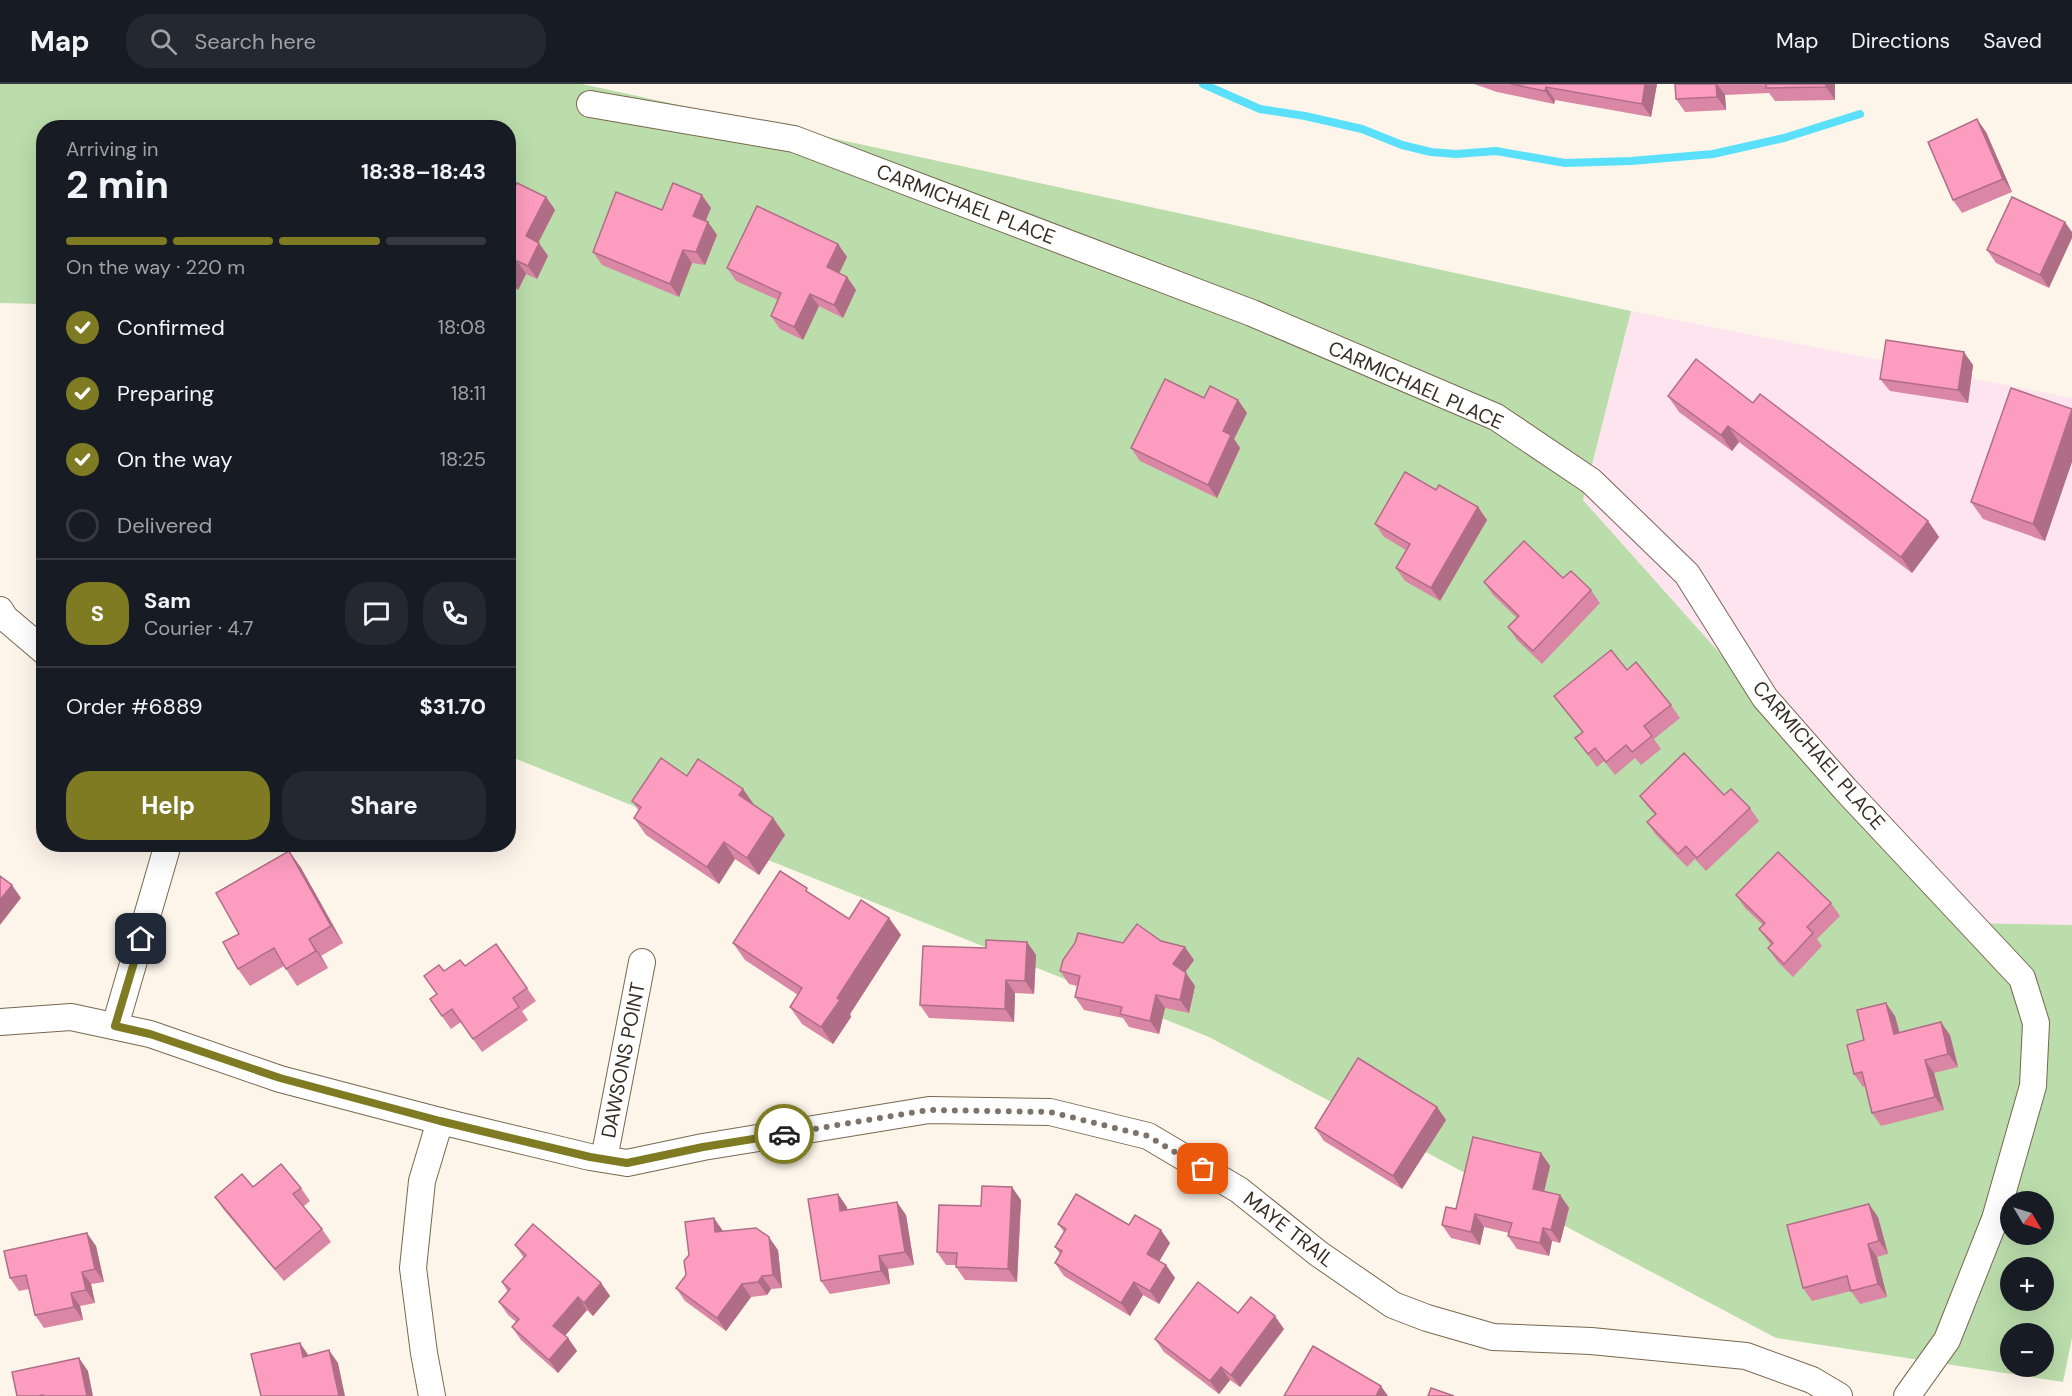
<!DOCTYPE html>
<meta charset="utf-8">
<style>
body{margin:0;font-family:"DM Sans",sans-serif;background:#242831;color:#f1f3f6;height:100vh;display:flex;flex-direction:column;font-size:22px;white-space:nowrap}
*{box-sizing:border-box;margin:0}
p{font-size:20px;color:#9ea1a6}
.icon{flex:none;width:33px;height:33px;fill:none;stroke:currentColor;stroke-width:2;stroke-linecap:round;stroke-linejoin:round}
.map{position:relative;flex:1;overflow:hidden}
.details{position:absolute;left:36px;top:36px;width:480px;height:732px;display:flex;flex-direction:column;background:#171b24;border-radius:24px;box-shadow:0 6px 24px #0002}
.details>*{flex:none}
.needle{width:39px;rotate:128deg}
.controls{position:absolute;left:2000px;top:1107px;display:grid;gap:12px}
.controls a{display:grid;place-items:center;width:54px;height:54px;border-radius:50%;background:#171b24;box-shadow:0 6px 24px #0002;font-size:30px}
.pin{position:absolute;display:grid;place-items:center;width:51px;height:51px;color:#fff;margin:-26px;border-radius:12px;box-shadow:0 3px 9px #0006}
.courier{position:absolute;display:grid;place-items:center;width:60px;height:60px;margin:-30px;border:4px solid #7e7b22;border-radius:50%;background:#fff;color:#222;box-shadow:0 2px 8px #0007}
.summary em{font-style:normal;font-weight:700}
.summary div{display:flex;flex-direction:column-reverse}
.summary{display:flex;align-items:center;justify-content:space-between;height:102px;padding:0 30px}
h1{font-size:39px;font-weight:700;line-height:45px}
.bar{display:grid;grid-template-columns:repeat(4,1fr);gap:9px 6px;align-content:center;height:72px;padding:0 30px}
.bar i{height:8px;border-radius:4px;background:#363941}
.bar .active{background:#7e7b22}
.bar p{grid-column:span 4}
.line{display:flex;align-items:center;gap:15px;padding:0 30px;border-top:2px solid #363941}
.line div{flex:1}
.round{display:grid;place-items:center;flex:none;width:63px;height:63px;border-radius:24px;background:#242831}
ol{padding:0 30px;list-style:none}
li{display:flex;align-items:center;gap:18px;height:66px}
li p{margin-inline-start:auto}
li .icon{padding:6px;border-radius:50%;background:#7e7b22;color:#fff;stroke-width:4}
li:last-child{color:#9ea1a6}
li i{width:33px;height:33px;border:3px solid #363941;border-radius:50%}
.cta{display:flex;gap:12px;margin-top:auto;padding:12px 30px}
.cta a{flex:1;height:69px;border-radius:24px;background:#7e7b22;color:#fff;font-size:24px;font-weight:700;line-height:69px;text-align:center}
.cta a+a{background:#242831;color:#f1f3f6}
header{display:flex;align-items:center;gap:36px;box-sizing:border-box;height:84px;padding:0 30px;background:#171b24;border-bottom:2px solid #363941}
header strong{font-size:28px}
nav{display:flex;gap:33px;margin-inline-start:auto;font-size:21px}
.search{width:420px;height:54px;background:#242831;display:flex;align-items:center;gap:15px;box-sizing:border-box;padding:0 21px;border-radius:24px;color:#9ea1a6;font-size:22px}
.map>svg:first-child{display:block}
.commercial{fill:#fde4ef}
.green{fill:#bbddab;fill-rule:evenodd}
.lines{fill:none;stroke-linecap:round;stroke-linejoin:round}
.stream{stroke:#5ae0fa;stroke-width:8}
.street-casing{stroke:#78674f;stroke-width:28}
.street{stroke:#fff;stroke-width:26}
.wall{fill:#d987a5}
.shaded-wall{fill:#b06e86}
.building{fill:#fc9dc0;stroke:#b06e86;stroke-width:1.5}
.done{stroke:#7c7469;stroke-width:6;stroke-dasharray:0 10.8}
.route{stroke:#7e7b22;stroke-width:8}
.labels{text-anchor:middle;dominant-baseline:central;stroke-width:4.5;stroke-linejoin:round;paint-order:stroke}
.street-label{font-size:20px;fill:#362e24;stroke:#fff}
</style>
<header>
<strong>Map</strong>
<div class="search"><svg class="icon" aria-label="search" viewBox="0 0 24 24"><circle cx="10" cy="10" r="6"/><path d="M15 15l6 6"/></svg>Search here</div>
<nav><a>Map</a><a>Directions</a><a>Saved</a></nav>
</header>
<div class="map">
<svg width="2072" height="1312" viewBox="0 0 2072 1312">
<rect width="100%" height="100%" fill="#fdf5ea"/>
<polygon class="commercial" points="1631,227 2072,314 2072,841 1961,839 1583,416"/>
<path class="green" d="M0,0h582l1049,227 -48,189 378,423 111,2v413l-9,44 -287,-44 -567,-301 -700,-281 -1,-628h-464l-1,176 -43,-1zM2010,1118h33v32h-33zM2010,1184h33v32h-33zM2010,1250h33v32h-33z"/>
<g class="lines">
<polyline class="stream" points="1203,0 1260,25 1305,32 1362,45 1402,61 1431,68 1456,70 1496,67 1565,79 1631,77 1713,70 1784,54 1860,30"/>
<g class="street-casing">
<g id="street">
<polyline points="590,20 794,55 1252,229 1496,333 1591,397 1687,490 1765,614 1845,705 2022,894 2036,939 2033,1002 1995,1135 1947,1256 1907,1312"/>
<polyline points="0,526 5,534 44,567"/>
<polyline points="0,938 71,933 150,950 280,995 440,1037 590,1073 627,1079 703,1063 929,1026 1050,1028 1148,1052 1239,1106 1319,1170 1393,1221 1427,1234 1493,1253 1591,1257 1746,1272 1812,1296 1839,1312"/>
<polyline points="115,942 166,767 166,760"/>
<polyline points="604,1075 642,878"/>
<polyline points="432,1312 424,1269 413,1184 422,1097 440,1037"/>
</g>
</g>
<use href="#street" class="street"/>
</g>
<g class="wall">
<polygon points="1474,0 1657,0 1651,33 1555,16 1554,20 1497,8"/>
<polygon points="1675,0 1835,0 1835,16 1775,17 1769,9 1725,11 1726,26 1685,28 1676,15"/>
<polygon points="1986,48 2012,108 1962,129 1953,116"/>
<polygon points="508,109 511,111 546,113 555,126 538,159 548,172 537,195 526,190 518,206 508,201"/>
<polygon points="2012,113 2049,204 1996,179 1987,166"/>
<polygon points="711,124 706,136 708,138 717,151 705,181 692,179 679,213 602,181 593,168 662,126"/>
<polygon points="838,160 847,173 839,189 847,193 856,206 843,234 819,222 803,256 780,245 771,232 778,216 736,197 727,184"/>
<polygon points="1973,281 1968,319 1890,307 1880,295"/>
<polygon points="1668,312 1928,437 1939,453 1912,489 1739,358 1732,367 1679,328"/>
<polygon points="1204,314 1238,316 1247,329 1234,355 1240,364 1217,414 1140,377 1131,364"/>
<polygon points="2072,325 2045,457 1983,435 1971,418"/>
<polygon points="1436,406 1478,423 1487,436 1440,517 1405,497 1396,484 1406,466 1384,453 1375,440"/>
<polygon points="1563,494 1591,506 1600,519 1542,580 1517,556 1508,543 1517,534 1493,511 1484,498"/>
<polygon points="1627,586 1671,621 1680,634 1654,655 1661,665 1641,681 1635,674 1615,691 1604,677 1597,683 1585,667 1575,654 1582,648 1554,612"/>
<polygon points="687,692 755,721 773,734 785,751 759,791 735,775 719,800 646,751 634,734 639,727 632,717"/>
<polygon points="1724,711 1750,724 1759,737 1706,787 1695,775 1687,783 1656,751 1647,738 1655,731 1649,724 1640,712"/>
<polygon points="289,767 301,784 343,859 321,872 328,884 297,902 284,882 250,902 238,885 239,850"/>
<polygon points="811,810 849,835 889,834 901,851 850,930 851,933 833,960 802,940 790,923 798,911 745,876 733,859"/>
<polygon points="1736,811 1831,819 1840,832 1817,855 1822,862 1793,893 1777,877 1768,864 1771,861 1759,845 1763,841 1745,824"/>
<polygon points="1161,857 1194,876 1185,888 1195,902 1189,929 1165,924 1159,950 1129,943 1123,934 1084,926 1075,913 1077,902 1069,900 1060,887 1123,859"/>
<polygon points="1027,858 1036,871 1034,910 1015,909 1014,938 929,934 920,921 986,864"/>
<polygon points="496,860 536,917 522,927 528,936 482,968 461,938 451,945 430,915 437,910 444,887 465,882"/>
<polygon points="1895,932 1900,949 1950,951 1958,983 1934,989 1944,1026 1881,1042 1872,1029 1866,1002 1863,1003 1854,990 1864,956"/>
<polygon points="1437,1023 1446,1036 1402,1105 1324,1057 1315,1044"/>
<polygon points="1541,1069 1550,1082 1544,1107 1560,1111 1569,1124 1560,1159 1552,1157 1549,1172 1517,1165 1508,1152 1509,1149 1484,1143 1480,1161 1451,1154 1442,1141 1456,1125"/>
<polygon points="253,1103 301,1104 310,1117 303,1123 322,1145 331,1158 284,1197 224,1126 215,1113"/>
<polygon points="1021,1116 1017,1198 965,1196 956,1183 956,1181 946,1181 937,1168 981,1122"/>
<polygon points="847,1123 847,1126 906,1131 914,1181 888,1185 890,1200 830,1210 821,1197"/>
<polygon points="1878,1133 1888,1170 1877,1173 1887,1213 1860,1220 1851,1207 1812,1217 1803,1204"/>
<polygon points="1058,1140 1129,1141 1170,1159 1159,1177 1166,1181 1175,1194 1159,1220 1143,1211 1130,1232 1064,1192 1055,1179 1060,1170 1055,1163 1064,1148"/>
<polygon points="723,1148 778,1166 782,1204 771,1205 767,1211 751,1213 726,1247 685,1217 676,1204"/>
<polygon points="515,1161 601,1199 610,1212 593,1232 587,1226 565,1252 568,1254 577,1267 558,1289 521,1256 512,1243 516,1238 508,1231 499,1218 508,1208 502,1198 524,1174"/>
<polygon points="96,1162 104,1198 91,1200 95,1219 80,1222 83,1236 44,1244 35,1231 29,1205 19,1207 10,1194"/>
<polygon points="1238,1229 1284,1245 1240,1303 1230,1296 1219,1310 1164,1268 1155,1255"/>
</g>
<g class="shaded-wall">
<polygon points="1645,0 1657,0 1651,33 1642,20"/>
<polygon points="1716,0 1717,0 1725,11 1726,26 1717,13"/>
<polygon points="1826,0 1835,0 1835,16 1826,3"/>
<polygon points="1546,3 1555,16 1554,20 1545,7"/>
<polygon points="1977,35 1986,48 2012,108 2003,95"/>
<polygon points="702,111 711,124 702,145 693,132"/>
<polygon points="546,113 555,126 535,165 526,152"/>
<polygon points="708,138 717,151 705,181 696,168"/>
<polygon points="2065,138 2072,148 2072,154 2049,204 2040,191"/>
<polygon points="539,159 548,172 537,195 528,182"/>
<polygon points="838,160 847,173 836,196 827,183"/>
<polygon points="683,166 692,179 679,213 670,200"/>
<polygon points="517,177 526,190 518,206 509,193"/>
<polygon points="847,193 856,206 843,234 834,221"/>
<polygon points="810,210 819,222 803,256 794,243"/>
<polygon points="1964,268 1973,281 1968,319 1958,306"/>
<polygon points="1238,316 1247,329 1234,355 1240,364 1217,414 1208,401 1223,347"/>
<polygon points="2072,327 2072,378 2045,457 2033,440"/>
<polygon points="1728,342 1739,358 1732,367 1721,351"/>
<polygon points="1478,423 1487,436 1440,517 1431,504"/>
<polygon points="1928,437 1939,453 1912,489 1901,473"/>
<polygon points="743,705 755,722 739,711"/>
<polygon points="773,734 785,751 759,791 747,774"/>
<polygon points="724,758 735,775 719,800 707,783"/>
<polygon points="289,767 301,784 343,859 331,842"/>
<polygon points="12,801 21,814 0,841 0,816"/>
<polygon points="889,834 901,851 850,930 851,933 833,960 821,943 837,914"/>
<polygon points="309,855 321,872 328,884 316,867"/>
<polygon points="1027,858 1036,871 1034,910 1025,897"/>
<polygon points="1185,863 1194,876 1182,893 1173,880"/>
<polygon points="1186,889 1195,902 1189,929 1180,916"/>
<polygon points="1006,896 1015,909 1014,938 1005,925"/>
<polygon points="1156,911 1165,924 1159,950 1150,937"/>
<polygon points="1886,919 1895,932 1903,963 1894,950"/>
<polygon points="1941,938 1950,951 1958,983 1948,970"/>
<polygon points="1925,976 1934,989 1944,1026 1935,1013"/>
<polygon points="1437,1023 1446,1036 1402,1105 1393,1092"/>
<polygon points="1541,1069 1550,1082 1542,1117 1533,1105"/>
<polygon points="1012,1103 1021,1116 1017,1198 1008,1185"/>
<polygon points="838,1110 847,1123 849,1140 840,1127"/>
<polygon points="1560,1111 1569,1124 1560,1159 1551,1146"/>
<polygon points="897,1118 906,1131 914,1181 905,1168"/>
<polygon points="1869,1120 1878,1133 1888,1170 1879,1157"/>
<polygon points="1475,1130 1484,1143 1480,1161 1471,1148"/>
<polygon points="714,1134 723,1147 724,1161 715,1148"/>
<polygon points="1543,1144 1552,1157 1549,1172 1540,1159"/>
<polygon points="1161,1146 1170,1159 1156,1183 1147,1170"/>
<polygon points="87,1149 96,1162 104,1198 95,1185"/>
<polygon points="769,1153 778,1166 782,1204 773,1191"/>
<polygon points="1868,1160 1877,1173 1887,1213 1878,1200"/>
<polygon points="879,1172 888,1185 890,1200 881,1187"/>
<polygon points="1166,1181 1175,1194 1159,1220 1150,1207"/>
<polygon points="82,1188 91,1200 95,1219 86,1206"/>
<polygon points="762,1192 771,1205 767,1211 758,1198"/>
<polygon points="1134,1198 1143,1211 1130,1232 1121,1219"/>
<polygon points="601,1199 610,1212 593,1232 584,1219"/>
<polygon points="742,1200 751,1213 726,1247 717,1234"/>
<polygon points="71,1209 80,1222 83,1236 74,1223"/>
<polygon points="578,1213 587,1226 562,1255 553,1242"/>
<polygon points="1275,1232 1284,1245 1240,1303 1231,1291"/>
<polygon points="568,1254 577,1267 558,1289 549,1276"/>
<polygon points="300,1259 309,1272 303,1273"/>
<polygon points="329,1266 338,1279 345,1312 339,1312"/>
<polygon points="79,1274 88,1287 93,1312 87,1312"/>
<polygon points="1221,1283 1230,1296 1219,1310 1210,1297"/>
<polygon points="1381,1302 1388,1312 1376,1312"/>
</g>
<g class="building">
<polygon points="1511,0 1645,0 1642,20 1546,3 1545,7"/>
<polygon points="1675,0 1716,0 1717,13 1676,15"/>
<polygon points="1766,0 1826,0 1826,3 1766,4"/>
<polygon points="1977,35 2003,95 1953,116 1928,58"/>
<polygon points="517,99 546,113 526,152 539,159 528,182 517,177 509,193 508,192 508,109 511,111"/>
<polygon points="673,99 702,111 693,132 708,138 696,168 683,166 670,200 593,168 616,108 662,126"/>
<polygon points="2012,113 2065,138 2040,191 1987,166"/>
<polygon points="757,122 838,160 827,183 847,193 834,221 810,210 794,243 771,232 781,209 727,184"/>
<polygon points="1886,256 1964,268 1958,306 1880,295"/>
<polygon points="1696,275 1753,319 1760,310 1928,437 1901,473 1728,342 1721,351 1668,312"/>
<polygon points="1165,295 1204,314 1210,302 1238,316 1223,347 1231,351 1208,401 1131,364"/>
<polygon points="2011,304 2072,325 2033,440 1971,418"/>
<polygon points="1405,388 1436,406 1439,401 1478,423 1431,504 1396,484 1410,460 1375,440"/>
<polygon points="1524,457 1563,494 1571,487 1591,506 1533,567 1508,543 1519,532 1484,498"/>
<polygon points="1611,566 1627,586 1636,578 1671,621 1644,642 1652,652 1632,668 1626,661 1606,678 1595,664 1588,670 1575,654 1583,648 1554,612"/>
<polygon points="1684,669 1724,711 1731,705 1750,724 1697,774 1686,762 1678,770 1647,738 1656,730 1640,712"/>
<polygon points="661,674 687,692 698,675 743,705 739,711 773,734 747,774 724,758 707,783 634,734 641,723 632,717"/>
<polygon points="289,767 331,842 309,855 316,867 286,885 274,864 238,885 223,858 239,850 216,809"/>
<polygon points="1778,768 1831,819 1807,843 1813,849 1784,880 1768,864 1773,859 1759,845 1765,839 1736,811"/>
<polygon points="780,787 807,804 806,807 849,835 861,816 889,834 837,914 840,916 821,943 790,923 802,904 733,859"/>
<polygon points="0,792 12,801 0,816"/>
<polygon points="1137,840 1161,857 1185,863 1173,880 1186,889 1180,916 1156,911 1150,937 1120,930 1122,923 1075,913 1080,892 1060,887 1063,876 1075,859 1078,849 1123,859"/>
<polygon points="986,856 1027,858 1025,897 1006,896 1005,925 920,921 923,862 986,864"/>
<polygon points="496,860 527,904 513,914 519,923 473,955 452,925 442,932 430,915 437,910 424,892 439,881 444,887 460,876 465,882"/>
<polygon points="1886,919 1894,950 1941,938 1948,970 1925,976 1935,1013 1872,1029 1862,988 1854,990 1847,961 1864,956 1857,926"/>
<polygon points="1358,974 1437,1023 1393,1092 1315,1044"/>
<polygon points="1473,1053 1541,1069 1533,1105 1560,1111 1551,1146 1543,1144 1540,1159 1508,1152 1512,1139 1475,1130 1471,1148 1442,1141 1446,1123 1456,1125"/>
<polygon points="281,1080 301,1104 293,1110 322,1145 275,1185 215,1113 242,1090 253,1103"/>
<polygon points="982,1102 1012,1103 1008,1185 956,1183 957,1169 937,1168 939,1121 981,1122"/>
<polygon points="838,1110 840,1127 897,1118 905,1168 879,1172 881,1187 821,1197 808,1115"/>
<polygon points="1076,1110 1129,1141 1135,1131 1161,1146 1147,1170 1166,1181 1150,1207 1134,1198 1121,1219 1055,1179 1062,1167 1055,1163 1066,1145 1058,1140"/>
<polygon points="1869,1120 1879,1157 1868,1160 1878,1200 1851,1207 1847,1192 1803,1204 1787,1141"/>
<polygon points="714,1134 715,1148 756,1144 769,1153 773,1191 762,1192 758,1198 742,1200 717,1234 676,1204 686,1191 684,1177 689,1171 685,1138"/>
<polygon points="533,1140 601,1199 584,1219 578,1213 553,1242 568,1254 549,1276 512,1243 519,1235 499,1218 510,1205 502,1198 526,1171 515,1161"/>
<polygon points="87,1149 95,1185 82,1188 86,1206 71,1209 74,1223 35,1231 26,1191 10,1194 4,1167"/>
<polygon points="1198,1198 1238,1229 1251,1213 1275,1232 1231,1291 1221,1283 1210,1297 1155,1255"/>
<polygon points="300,1259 303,1273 329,1266 339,1312 261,1312 251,1270"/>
<polygon points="1313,1262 1381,1302 1376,1312 1284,1312"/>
<polygon points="79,1274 87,1312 43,1312 43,1311 38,1312 17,1312 12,1288"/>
<polygon points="1431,1304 1454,1312 1428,1312"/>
</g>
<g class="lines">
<polyline class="done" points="784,1050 928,1026 1050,1028 1148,1052 1203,1085"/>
<polyline class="route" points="141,855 115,942 150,950 280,994 440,1037 590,1073 627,1079 703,1063 784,1050"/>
</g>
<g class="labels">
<g class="street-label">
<text transform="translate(966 120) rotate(21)">CARMICHAEL PLACE</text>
<text transform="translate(1416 301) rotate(24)">CARMICHAEL PLACE</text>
<text transform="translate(1819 671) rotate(49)">CARMICHAEL PLACE</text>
<text transform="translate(623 976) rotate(-79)">DAWSONS POINT</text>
<text transform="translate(1289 1145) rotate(38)">MAYE TRAIL</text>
</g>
</g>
</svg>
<div class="controls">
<a><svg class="needle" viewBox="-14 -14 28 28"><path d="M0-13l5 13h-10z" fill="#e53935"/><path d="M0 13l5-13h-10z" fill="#9ea1a6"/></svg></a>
<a>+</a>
<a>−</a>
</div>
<div class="pin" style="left:1203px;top:1085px;background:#ea580c"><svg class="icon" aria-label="bag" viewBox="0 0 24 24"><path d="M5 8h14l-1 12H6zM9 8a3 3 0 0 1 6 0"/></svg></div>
<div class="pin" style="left:141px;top:855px;background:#1f2937"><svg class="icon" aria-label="home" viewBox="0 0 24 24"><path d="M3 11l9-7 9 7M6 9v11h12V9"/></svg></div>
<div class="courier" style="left:784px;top:1050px"><svg class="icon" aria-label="car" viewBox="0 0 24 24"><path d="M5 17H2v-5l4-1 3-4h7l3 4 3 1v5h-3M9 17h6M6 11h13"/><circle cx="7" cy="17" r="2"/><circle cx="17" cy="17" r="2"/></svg></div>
<section class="details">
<div class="summary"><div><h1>2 min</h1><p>Arriving in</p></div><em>18:38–18:43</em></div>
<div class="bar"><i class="active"></i><i class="active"></i><i class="active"></i><i></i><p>On the way · 220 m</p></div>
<ol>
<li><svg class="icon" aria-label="check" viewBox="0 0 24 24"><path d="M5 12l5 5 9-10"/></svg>Confirmed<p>18:08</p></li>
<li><svg class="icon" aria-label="check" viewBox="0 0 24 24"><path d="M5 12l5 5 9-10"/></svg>Preparing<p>18:11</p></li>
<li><svg class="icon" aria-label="check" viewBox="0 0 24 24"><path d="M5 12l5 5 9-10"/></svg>On the way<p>18:25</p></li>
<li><i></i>Delivered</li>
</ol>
<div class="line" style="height:108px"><b class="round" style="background:#7e7b22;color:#fff">S</b><div><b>Sam</b><p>Courier · 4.7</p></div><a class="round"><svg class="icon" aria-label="chat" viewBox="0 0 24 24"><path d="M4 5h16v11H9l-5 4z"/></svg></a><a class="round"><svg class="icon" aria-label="phone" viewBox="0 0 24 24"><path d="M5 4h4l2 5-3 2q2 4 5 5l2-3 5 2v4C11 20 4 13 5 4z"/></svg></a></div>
<div class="line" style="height:78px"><div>Order #6889</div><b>$31.70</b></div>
<div class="cta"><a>Help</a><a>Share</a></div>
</section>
</div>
